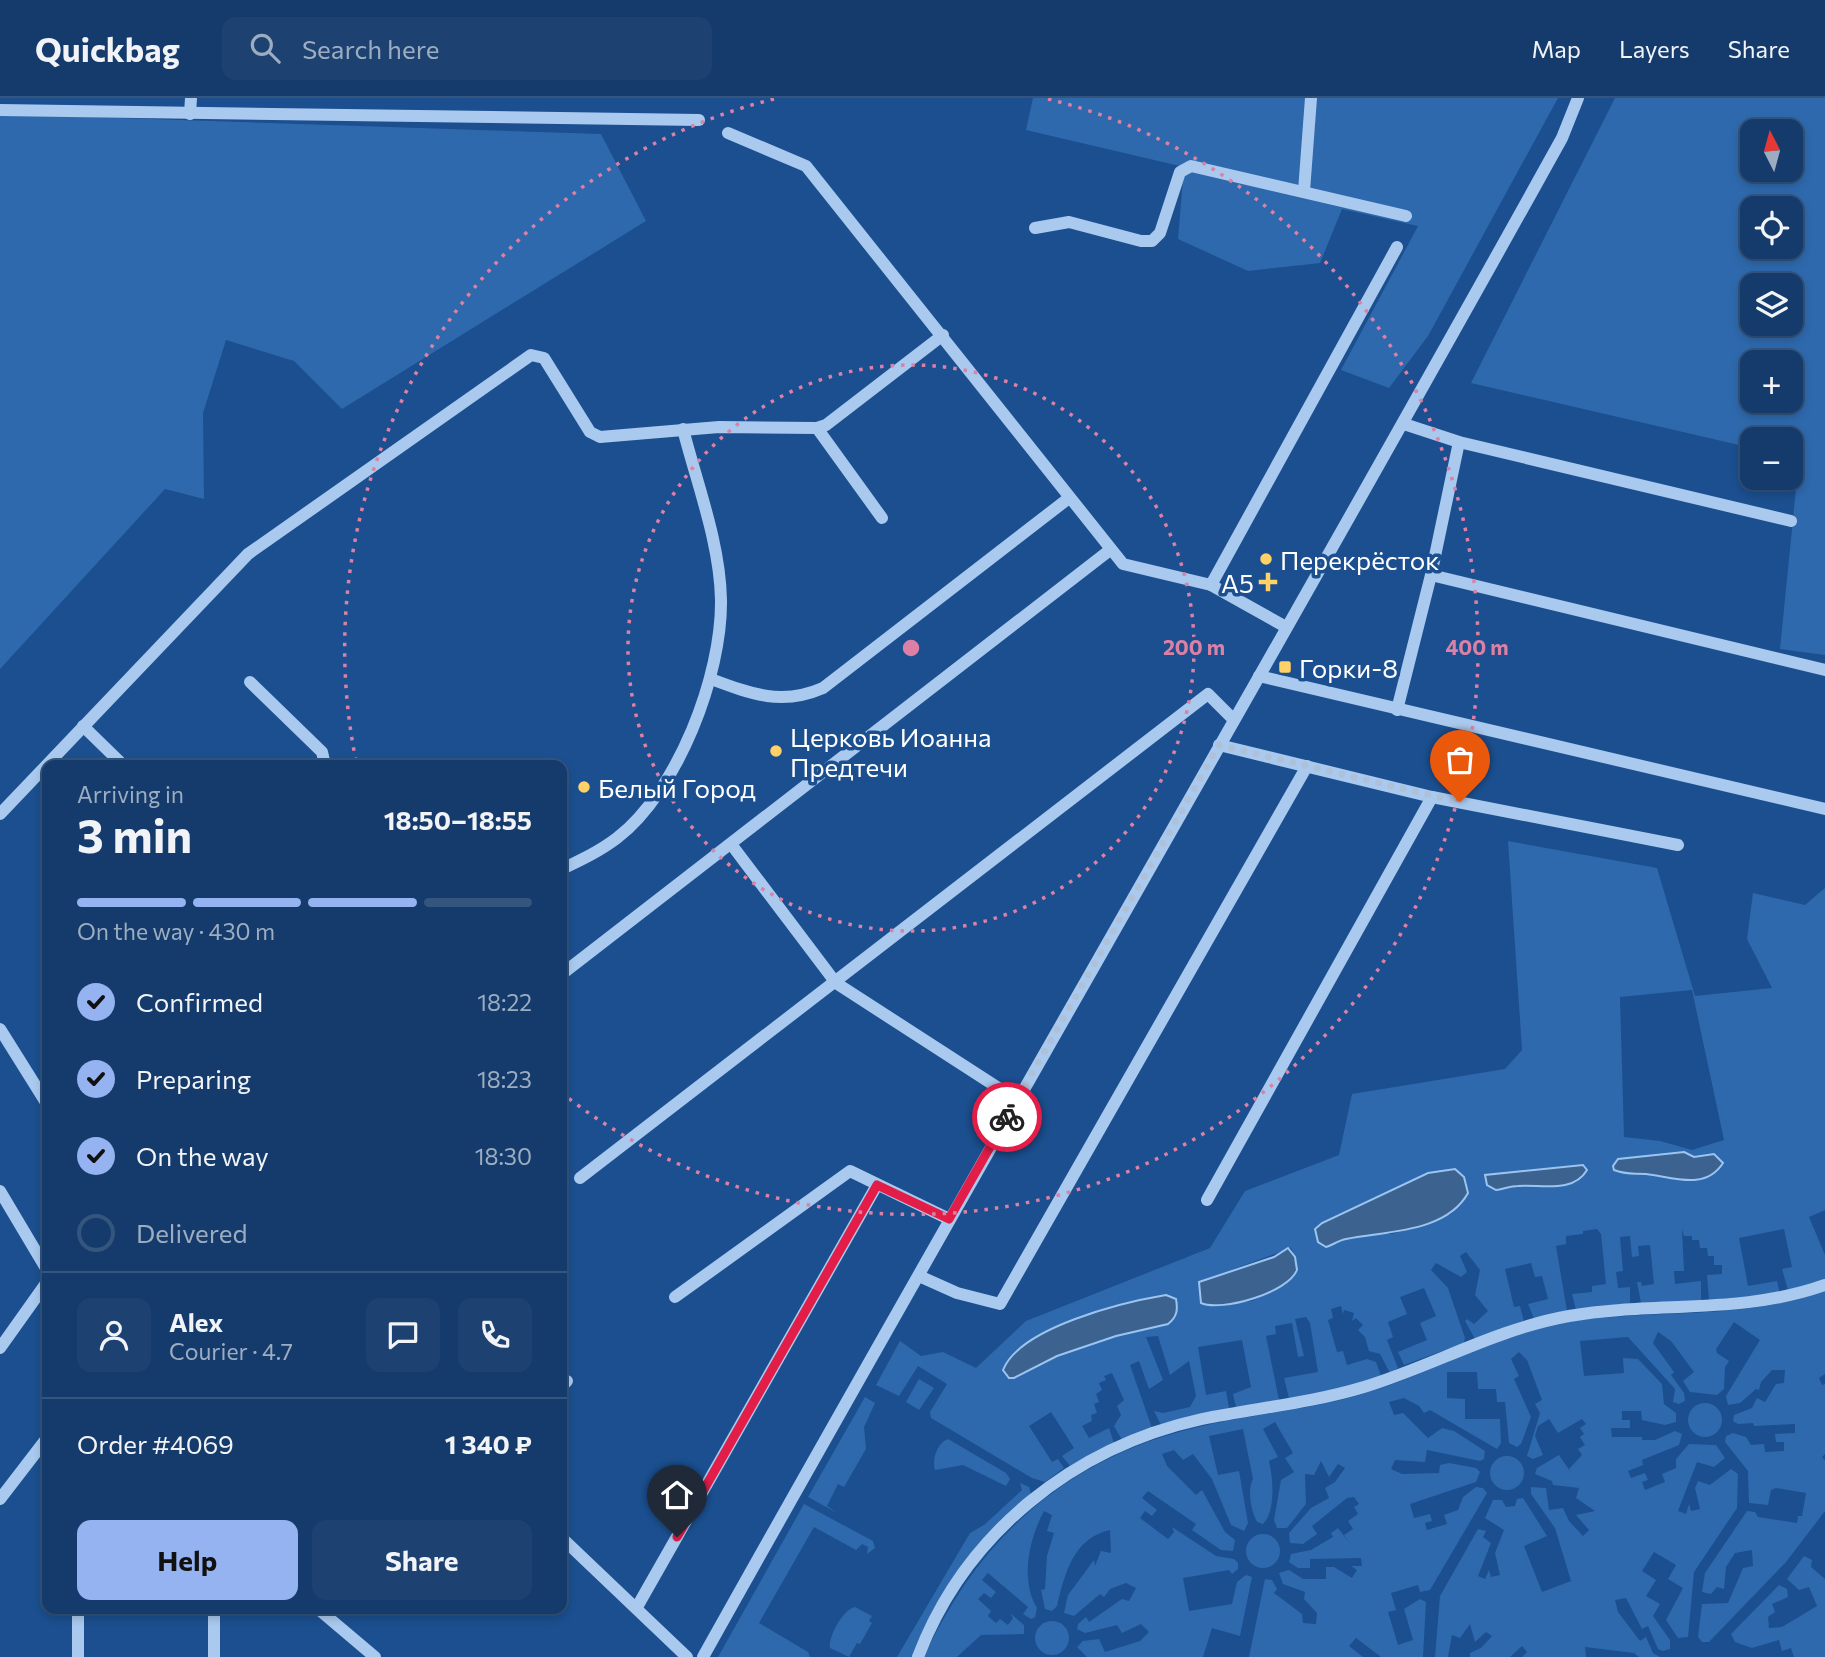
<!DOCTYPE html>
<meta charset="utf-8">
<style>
body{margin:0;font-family:Commissioner,sans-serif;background:#1d4271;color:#f1f3f6;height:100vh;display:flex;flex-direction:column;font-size:26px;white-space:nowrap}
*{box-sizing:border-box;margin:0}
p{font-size:23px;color:#9dadc1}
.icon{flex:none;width:38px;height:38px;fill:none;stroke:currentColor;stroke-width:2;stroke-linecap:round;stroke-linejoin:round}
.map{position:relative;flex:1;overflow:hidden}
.side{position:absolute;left:42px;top:662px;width:525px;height:854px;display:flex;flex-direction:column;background:#143b6b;border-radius:14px;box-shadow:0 4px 10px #0003,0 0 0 2px #33557e}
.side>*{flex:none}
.needle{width:46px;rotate:354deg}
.tools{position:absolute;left:1740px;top:21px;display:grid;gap:14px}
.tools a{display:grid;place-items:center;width:63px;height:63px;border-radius:14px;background:#143b6b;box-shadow:0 4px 10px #0003,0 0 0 2px #33557e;font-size:35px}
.pin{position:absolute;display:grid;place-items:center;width:60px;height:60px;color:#fff;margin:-72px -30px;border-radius:50% 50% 50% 0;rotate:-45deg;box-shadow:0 0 7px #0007}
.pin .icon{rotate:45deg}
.courier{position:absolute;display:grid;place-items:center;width:70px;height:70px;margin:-35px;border:5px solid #e11d48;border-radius:50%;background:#fff;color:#222;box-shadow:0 2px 9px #0007}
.overview em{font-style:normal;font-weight:700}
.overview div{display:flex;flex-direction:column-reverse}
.overview{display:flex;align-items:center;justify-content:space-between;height:119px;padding:0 35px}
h1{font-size:46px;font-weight:700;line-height:52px}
.bar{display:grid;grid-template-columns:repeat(4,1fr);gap:10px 7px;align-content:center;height:84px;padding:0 35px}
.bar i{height:9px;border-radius:5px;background:#33557e}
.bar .active{background:#95b2f1}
.bar p{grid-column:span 4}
.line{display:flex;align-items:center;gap:18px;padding:0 35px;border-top:2px solid #33557e}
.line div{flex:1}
.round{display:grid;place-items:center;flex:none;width:74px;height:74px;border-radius:14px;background:#1d4271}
ol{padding:0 35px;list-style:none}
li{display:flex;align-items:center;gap:21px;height:77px}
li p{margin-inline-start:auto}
li .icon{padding:7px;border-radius:50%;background:#95b2f1;color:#111;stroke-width:4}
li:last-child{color:#9dadc1}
li i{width:38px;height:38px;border:4px solid #33557e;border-radius:50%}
.primary-button{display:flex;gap:14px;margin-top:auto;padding:14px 35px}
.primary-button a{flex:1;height:80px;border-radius:14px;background:#95b2f1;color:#111;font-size:28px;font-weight:700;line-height:80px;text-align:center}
.primary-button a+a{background:#1d4271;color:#f1f3f6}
header{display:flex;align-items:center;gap:42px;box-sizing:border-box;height:98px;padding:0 35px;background:#143b6b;border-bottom:2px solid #33557e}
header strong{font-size:33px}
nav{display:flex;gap:38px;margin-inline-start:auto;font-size:24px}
.search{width:490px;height:63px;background:#1d4271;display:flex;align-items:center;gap:18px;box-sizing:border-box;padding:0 24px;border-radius:14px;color:#9dadc1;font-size:26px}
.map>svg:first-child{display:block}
.green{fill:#2e69ad;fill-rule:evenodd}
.water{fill:#3c6290;stroke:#9cc4f0;stroke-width:2}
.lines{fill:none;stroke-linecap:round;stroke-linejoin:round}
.minor{stroke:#a9c9ee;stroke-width:12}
.done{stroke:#afc1d8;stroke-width:7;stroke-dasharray:0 12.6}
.route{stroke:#e11d48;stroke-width:9}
.ring{fill:none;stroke:#dd80a5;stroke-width:3.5;stroke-dasharray:3.5 7}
.poi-dot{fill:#ffd166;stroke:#1b4f8f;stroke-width:2.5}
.labels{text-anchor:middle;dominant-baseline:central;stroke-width:7;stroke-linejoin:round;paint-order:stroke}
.poi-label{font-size:26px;fill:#fff;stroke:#1b4f8f;text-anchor:start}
.centre{fill:#dd80a5;stroke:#1b4f8f;stroke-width:3.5}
.ring-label{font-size:21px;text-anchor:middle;font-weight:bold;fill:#dd80a5;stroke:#1b4f8f;stroke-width:7;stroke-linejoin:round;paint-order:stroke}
</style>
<header>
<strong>Quickbag</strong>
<div class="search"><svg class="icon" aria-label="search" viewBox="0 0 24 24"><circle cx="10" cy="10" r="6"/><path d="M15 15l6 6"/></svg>Search here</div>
<nav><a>Map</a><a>Layers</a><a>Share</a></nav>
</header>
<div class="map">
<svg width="1825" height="1559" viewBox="0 0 1825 1559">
<rect width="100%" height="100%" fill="#1b4f8f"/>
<g class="green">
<polygon points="1033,0 1558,0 1428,238 1389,290 1341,272 1418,128 1342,111 1320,165 1248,173 1178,141 1184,69 1026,32"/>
<path d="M1615,0h210v557l-45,-6 19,-190 -9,-3v-17h-38v9l-281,-65zM1752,33h38v39h-38zM1752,110h38v39h-38zM1752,187h38v39h-38zM1752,264h38v39h-38z"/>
<polygon points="0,16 601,36 646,123 342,311 294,263 226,242 203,315 204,401 165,391 0,571"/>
<path d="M1508,743l149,27 38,128 77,-8 -25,-49 6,-46 52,12 20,-17v322l-16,7 16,38v26l-37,9 -6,-21 10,-2 -8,-38 -45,9 9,48 29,-5 3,13 -71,6 -2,-25 15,-1v-9h-8v-9h-6l-1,-8h-7l-1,-8h-7v-4h-8l-2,-7 2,42h-10l1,13 26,-3v20l-60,2 -4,-21h4l1,4 12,-2 -4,-39 -12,1 1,10 -7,1 -2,-21 -10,1 3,34 -7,1 2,16 12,-1v16l-54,7 -4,-16 20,-2v-6l14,-2 -5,-50 -4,-5 -14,2v3l-17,2v8l-10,2 11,65 -33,8 -6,-15 20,-5 -6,-23 -7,1 -4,-14 -26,6 9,38 6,-1 4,16 -49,17 -10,-18 2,-2 7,5 14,-13 -13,-16 5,-25 -14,-18 -6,4 7,16 -6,5 -25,-14 -5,7 17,18 17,50 -1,5 -60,22 -6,-13 29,-12 -7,-17 16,-7 -12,-28 -24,9 7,17 -19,8 5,15 -6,3 11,28 -8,5 -10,-19 -11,-3 -4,-14 -7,-7 5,-5 -7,-7 -4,3 2,-8 -10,-3 -1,4 -2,-8 -10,3 2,9 -5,2 9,32 6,-1 4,14 20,-6 9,3 5,14 -20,8 -72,14 -5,-20 34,-6 -8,-49 -4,-6 -11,2 9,37 -6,1 -6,-34 -17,3 1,8 -10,2 13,64 -43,7 -3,-13 18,-7 -9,-47 -44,7 8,48 20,-4 3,17 -68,17 -7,-14 9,2 27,-6 6,-11 -7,-35 -19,14 -12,-39 -12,1 17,43 -14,9 -10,-28 -9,4 22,63 -30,12 -8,-14 7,-11 -4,-9 7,-6 -15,-34 3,7 -8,3 2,4 -7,3 3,7 -6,4 3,8 -5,2 3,9 -6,2 1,6 -10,5 7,12 20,-10 5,15 -44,23 -8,-10 12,-8 -23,-36 -22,14 23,36 6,-3 6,9 -19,14 -13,-4 -101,-60 -1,-6 17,-28 -29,-18 -19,30 -23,-11 24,-44 21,15 22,-4 33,16 50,-47 184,-73 35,-57 94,-36 13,-61 153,-25 17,-19zM1692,892l32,150 -32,10 -32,-9 -36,-4 -4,-140zM1684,1054l36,15c-29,20 -40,10 -73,7 -13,-1 -21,1 -33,-4l-1,-4 5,-7zM1428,1075l25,40 -61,21 -12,-2 -38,8 -20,-17zM1291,1150l4,9 -8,26 -35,18 -49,4 -4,-15 35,-21zM1159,1198l9,28 -52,12 -59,20 -46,23 127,-78z"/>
<path d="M1825,1193v83l-6,4 3,7 3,-1v70l-3,3 3,3v51l-39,51 -77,80h-7l-4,-5 4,-33 26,-1 15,-35 10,-2 -1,-16 -17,3 -9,14 -2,22 -7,-2 -6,7 -9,-2 3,-19 42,-62 8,1 3,5 39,6 1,-7h4l4,-23 -30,-5 -5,2 -3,15 -19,-2 -1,-32 -23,-29 1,-6 7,-3 13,4 5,8 13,-1 1,8 19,-1v-9h-8l-1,-8 20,-1v-9l-41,2 -1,-3 -15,1 -5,-3 1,-6 18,-7 5,-10 8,4 11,-18 8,-1 1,-13h-13l-11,12 -2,8 -3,-1 -16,14 -12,2 -2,-9 34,-56 -26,-18 -18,27 1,4 12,8 -4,6 -1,22 -7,6 -27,-3 -7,-11 11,-9 -23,-31 -13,-9 -5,11 21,29 -3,3 13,18 1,8 -6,3 -6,-2 2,-13 -47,-52 -48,4 4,35 40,-3 -1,-15 15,1 24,25 2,20 12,9v9l-11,3 -23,-5 -1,-9h-19v9h8v8h-19l1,9h30v3h13l20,-9 7,3 -3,11 -37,15 1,5 -15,6 3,7 14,-5 3,7 -6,2 3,8 20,-8 -3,-8 14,-6v-9l13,-15 27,1 9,13 -11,9 -17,-5 -19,49 8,3 3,-10 2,7 9,-2 -5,-21 3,-7 12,4 21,-16 7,5 -1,34 -43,64 -6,65 -10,1 -12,-18 17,-32 -15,-9 8,-14 -22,-13 -12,19 14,9 -10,16 14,8 -7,12 17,24v9l-7,2 -5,-2 -10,-23 -6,3 -16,-31 -11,2 3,12 22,29 6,-4 7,16 7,4h-21l-5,-4 -49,-6 1,10h-64l5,-5 -5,-6 -12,11h-40v-4l11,-5 11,-12 -6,-4 -11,10 -5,-18 -10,14 -8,-3 -4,22h-13l5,-61 38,-67 8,2 -3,6 8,6 -13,33 7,3 4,-9 2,7 9,-2 -5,-22 9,-23 -19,-12 8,-18h9l4,7 9,-1 2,-7 6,-1 24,38 -23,10 18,46 29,-11 -16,-53 -24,-34v-7l15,1 3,22 14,-2 6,13 14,15 6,-6 -13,-15 19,-4 -19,-13 3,-10 -26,-3 -1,-4 -17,-7 2,-6 22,-13 13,19 -3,-5 13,-14 -4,-6 7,-4 -5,-8 4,-3 -4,-6 6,-4 -4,-5 -24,14 -9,-14 -11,7 -3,10 8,19 -10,4 -6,-3 13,-43 -5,-9 7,-4 -15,-40 -8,-8 -8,7 8,17 -5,3 17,38 -10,27 -4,3 -8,-4 -4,-41h-8l-1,-13h-18l-1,-17h-30v26l18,1v20h35l1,24 -4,6 -67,-39 -6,3 -5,-7 -15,-8 -15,4 5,13 9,-2 25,25 14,-10 12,3 31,20 -1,8 -4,2 -53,-11 -2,12 -30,-2 -4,9 11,5 37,-1 1,-8 9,-2 27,5 4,4 -4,10 -66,22 4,14 16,-4 2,7 -7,2 2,7 20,-6 -3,-9 14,-5 5,-13 13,-10 7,1 4,5 -57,97 -10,2 -2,-7 -27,8 5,17 -8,2 10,33 15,-5 -9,-31 16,-10 6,3 -3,55h-42l-25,-19 -7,8 14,11h-114l16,-78 7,1 5,9 -3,4 28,21 1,9 13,1 1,-11 -13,-14 1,-7 -22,-8 -4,-11 10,-3 14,9h23v-12h8l18,11 5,-8 -6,-4h11l-1,-8 -51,1v9h-12l-9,-6 2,-8 20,-4 22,-13 -2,-4 7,-5 13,17 -7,-10 9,-6 -5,-8 10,-7 -4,-7 5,-3 -5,-7 -7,1 -35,28 5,8 -14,10 -13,-1 -1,-10 22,-25 18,-10 -4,-10 10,-6 10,-14 -7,-4 -9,13 -8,-16 -7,14 -9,-1 1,30 -19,24h-10l-3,-8 7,-40 13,-8 -9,-14 8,-5 -18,-31 -12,7 15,28 -9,4c4,17 7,50 -6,63l-6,-2c-6,-11 -10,-32 -4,-43l-10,-50 -34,7 9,39 21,-4 9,52 -4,8 -13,-6 -19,-46 -19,-25 -10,6 -9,-10 -12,4 5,12 29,29 6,-5 23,42 10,8 -2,11 -12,-1 -29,-20 4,-6 -48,-33 -6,7 15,12 -5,6 -7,-5 -5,7 28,21 6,-7 -2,-5 44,29 18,3 4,4v6l-6,5 -3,-4 -46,8 6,33 43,-7 5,-22 9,-7 6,2 -12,59 -28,-8 -9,29h-116l-10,-10 6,-6 16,-2 6,13 35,-11 9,-9 -8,-8 -19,9 -5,-8 -32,8 -8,-4 1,-5 8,-7 3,5 33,-23 7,2 7,-13 -10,-5 -16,6 -6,8 -4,-3 -26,22 -10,-3 4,-18 26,-35 1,6 6,-15 10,2 -1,-23c-36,8 -45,42 -53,76l-5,5 -7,-2 -4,-19 4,-1 2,-33 7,-23 -7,-2 5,-16 -8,-4c-15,28 -24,69 -7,97l-2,9 -4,2 -8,-5 5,-7 -40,-34 -6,7 14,12 -5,6 -7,-5 -6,6 13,12 -3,5 8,7 4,-4 8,6 5,-7 -3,-5 14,12v9l-43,1 -24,22h-33c56,-122 146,-201 278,-231 53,-12 109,-17 161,-32 72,-21 136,-62 211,-73 84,-12 169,-1 251,-30z"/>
<polygon points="919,1281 934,1290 919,1312 906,1304"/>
<polygon points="865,1299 875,1305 864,1329 866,1351 844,1389 838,1386 827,1408 837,1415 808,1399"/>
<circle cx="1705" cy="1322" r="17"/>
<path d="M948,1341l58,34 4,6 -4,7 -43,-21 -28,5c-3,-11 2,-27 13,-31z"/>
<circle cx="1507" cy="1375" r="17"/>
<polygon points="1020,1385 1029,1389 1031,1396 1004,1422 914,1559 897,1559 970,1435 984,1427 1022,1392"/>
<polygon points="804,1406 873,1443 875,1450 867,1456 868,1449 862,1446 856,1452 814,1429 759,1525 808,1554 810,1559 718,1559"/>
<circle cx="1263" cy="1453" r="17"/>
<polygon points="1804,1458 1812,1462 1811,1469 1825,1481 1825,1559 1794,1559 1791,1550 1782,1553 1779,1542 1752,1550 1735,1544 1731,1536 1779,1487 1787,1491 1788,1499 1772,1506 1775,1514 1768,1519 1769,1530 1782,1529 1817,1508 1809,1489 1799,1492 1787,1481"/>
<path d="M855,1509l17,9 -3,5 3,2 -12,21 -3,-1 -8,14 -19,-9c-2,-11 13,-39 25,-41z"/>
<circle cx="1052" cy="1540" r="17"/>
</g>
<g class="water">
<path d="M1684,1054l10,5 20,-3 9,9c-18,28 -50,14 -77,11 -13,-1 -20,1 -32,-4l-1,-4 5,-7z"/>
<path d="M1583,1067l4,5c-14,24 -47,14 -69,16 -7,0 -15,3 -22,4l-9,-5 -2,-10z"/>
<path d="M1455,1071l9,8 4,16c-22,40 -83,38 -122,46 -7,1 -13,6 -20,8l-8,-5 -3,-13 7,-6 106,-50z"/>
<path d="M1288,1150l7,9 2,13c-9,23 -76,42 -96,33l-2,-21 75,-25z"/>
<path d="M1166,1197l10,4c2,11 1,18 -8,25l-52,12 -59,20 -43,22h-5l-6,-8c17,-43 121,-68 163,-75z"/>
</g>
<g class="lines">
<g class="minor">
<polyline points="0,12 699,22"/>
<polyline points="190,16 191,0"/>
<polyline points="728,35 806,68 1123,466 1211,487 1397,149"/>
<polyline points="1304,93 1311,0"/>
<polyline points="1035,130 1069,124 1141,143 1152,143 1160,135 1180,74 1191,68 1406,118"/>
<polyline points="1404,326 1459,344 1791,423"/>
<polyline points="817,330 882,420"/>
<polyline points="1431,477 1825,572"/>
<polyline points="1211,487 1286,529"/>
<polyline points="1259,578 1825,711"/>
<path d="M711,581c40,15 71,27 112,9l246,-190"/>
<polyline points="250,584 322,654 325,667"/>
<polyline points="1397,612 1431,477 1459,344"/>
<polyline points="83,628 123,667"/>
<polyline points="1219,647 1432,699 1678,747"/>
<polyline points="0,716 248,456 531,257 544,260 590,334 600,339 719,329 817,330 826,327 943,237"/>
<polyline points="731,746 836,885 1017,1002"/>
<path d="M562,771c19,-9 38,-18 55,-31 61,-47 105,-163 104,-238 -1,-57 -24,-116 -38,-171"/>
<polyline points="562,876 1110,452"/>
<polyline points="0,931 47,1006"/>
<polyline points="580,1080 1208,596 1233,621"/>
<polyline points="0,1093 47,1172"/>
<polyline points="1207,1102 1432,699"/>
<polyline points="919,1178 957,1195 1000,1206 1307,668"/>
<polyline points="675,1199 850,1073 949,1121"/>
<polyline points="0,1250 47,1184"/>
<polyline points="562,1288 567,1283"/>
<polyline points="0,1401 47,1340"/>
<polyline points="562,1440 687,1559"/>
<polyline points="637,1509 877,1087"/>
<polyline points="317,1510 375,1559"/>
<polyline points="78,1559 78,1510"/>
<polyline points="214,1559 214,1510"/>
<path d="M703,1559c284,-508 577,-1010 859,-1519l16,-40"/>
<path d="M918,1559c47,-124 156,-210 284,-238 54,-11 109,-16 162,-32 69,-21 132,-58 205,-71 86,-15 172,-1 256,-31"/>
</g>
</g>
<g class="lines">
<polyline class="done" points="1007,1019 1219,647 1460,704"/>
<polyline class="route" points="677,1439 877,1087 949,1121 1007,1019"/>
</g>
<g class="ring">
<circle cx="911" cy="550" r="283"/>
<path d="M356 663A566 566 0 0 1 774 1M1048 1A566 566 0 1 1 563 996"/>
</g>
<g class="poi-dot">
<circle cx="1266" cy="461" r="7"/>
<path d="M1264.5 473.5h7v7h7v7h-7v7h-7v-7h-7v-7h7z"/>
<rect x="1278" y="562" width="14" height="14" rx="3.5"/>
<circle cx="776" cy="653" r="7"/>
<circle cx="584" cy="689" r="7"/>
</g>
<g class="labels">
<g class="poi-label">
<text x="1280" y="461">Перекрёсток</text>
<text x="1254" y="484" text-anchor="end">А5</text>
<text x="1299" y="569">Горки-8</text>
<text x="790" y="638">Церковь Иоанна<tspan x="790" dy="30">Предтечи</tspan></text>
<text x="598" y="689">Белый Город</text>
</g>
</g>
<circle cx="911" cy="550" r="10" class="centre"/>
<g class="ring-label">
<text x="1194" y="557">200 m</text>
<text x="1477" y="557">400 m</text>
</g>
</svg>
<div class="tools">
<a><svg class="needle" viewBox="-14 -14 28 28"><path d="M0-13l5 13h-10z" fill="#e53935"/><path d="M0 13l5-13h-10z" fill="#9dadc1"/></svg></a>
<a><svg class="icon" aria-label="locate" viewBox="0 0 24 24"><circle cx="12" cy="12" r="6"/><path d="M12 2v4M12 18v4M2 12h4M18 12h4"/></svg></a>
<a><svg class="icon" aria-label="layers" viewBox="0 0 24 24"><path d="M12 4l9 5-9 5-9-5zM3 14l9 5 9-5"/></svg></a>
<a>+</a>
<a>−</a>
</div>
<div class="pin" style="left:1460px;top:704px;background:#ea580c"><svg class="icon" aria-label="bag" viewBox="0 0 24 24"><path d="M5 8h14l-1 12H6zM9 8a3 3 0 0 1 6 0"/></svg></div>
<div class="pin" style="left:677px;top:1439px;background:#1f2937"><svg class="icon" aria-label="home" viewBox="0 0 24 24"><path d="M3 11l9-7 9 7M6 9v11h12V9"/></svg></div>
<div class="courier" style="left:1007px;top:1019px"><svg class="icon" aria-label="bike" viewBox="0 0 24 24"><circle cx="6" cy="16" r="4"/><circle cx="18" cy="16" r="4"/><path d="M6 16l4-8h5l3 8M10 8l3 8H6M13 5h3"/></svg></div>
<section class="side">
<div class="overview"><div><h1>3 min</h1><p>Arriving in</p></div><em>18:50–18:55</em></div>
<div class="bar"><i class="active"></i><i class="active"></i><i class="active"></i><i></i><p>On the way · 430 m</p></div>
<ol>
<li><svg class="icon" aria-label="check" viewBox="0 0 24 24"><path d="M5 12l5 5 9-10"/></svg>Confirmed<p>18:22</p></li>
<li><svg class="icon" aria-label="check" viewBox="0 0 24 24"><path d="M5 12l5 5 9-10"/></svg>Preparing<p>18:23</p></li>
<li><svg class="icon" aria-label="check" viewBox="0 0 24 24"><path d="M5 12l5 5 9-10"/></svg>On the way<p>18:30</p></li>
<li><i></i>Delivered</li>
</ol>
<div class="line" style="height:126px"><a class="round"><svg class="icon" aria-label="person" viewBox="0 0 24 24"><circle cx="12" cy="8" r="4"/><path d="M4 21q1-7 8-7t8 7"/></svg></a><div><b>Alex</b><p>Courier · 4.7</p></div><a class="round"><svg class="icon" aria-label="chat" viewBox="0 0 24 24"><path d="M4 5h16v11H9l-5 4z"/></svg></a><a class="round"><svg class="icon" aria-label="phone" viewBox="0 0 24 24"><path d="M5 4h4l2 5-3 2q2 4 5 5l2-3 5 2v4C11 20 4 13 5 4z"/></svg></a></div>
<div class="line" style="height:91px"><div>Order #4069</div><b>1 340 ₽</b></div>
<div class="primary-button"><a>Help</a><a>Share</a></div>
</section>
</div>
